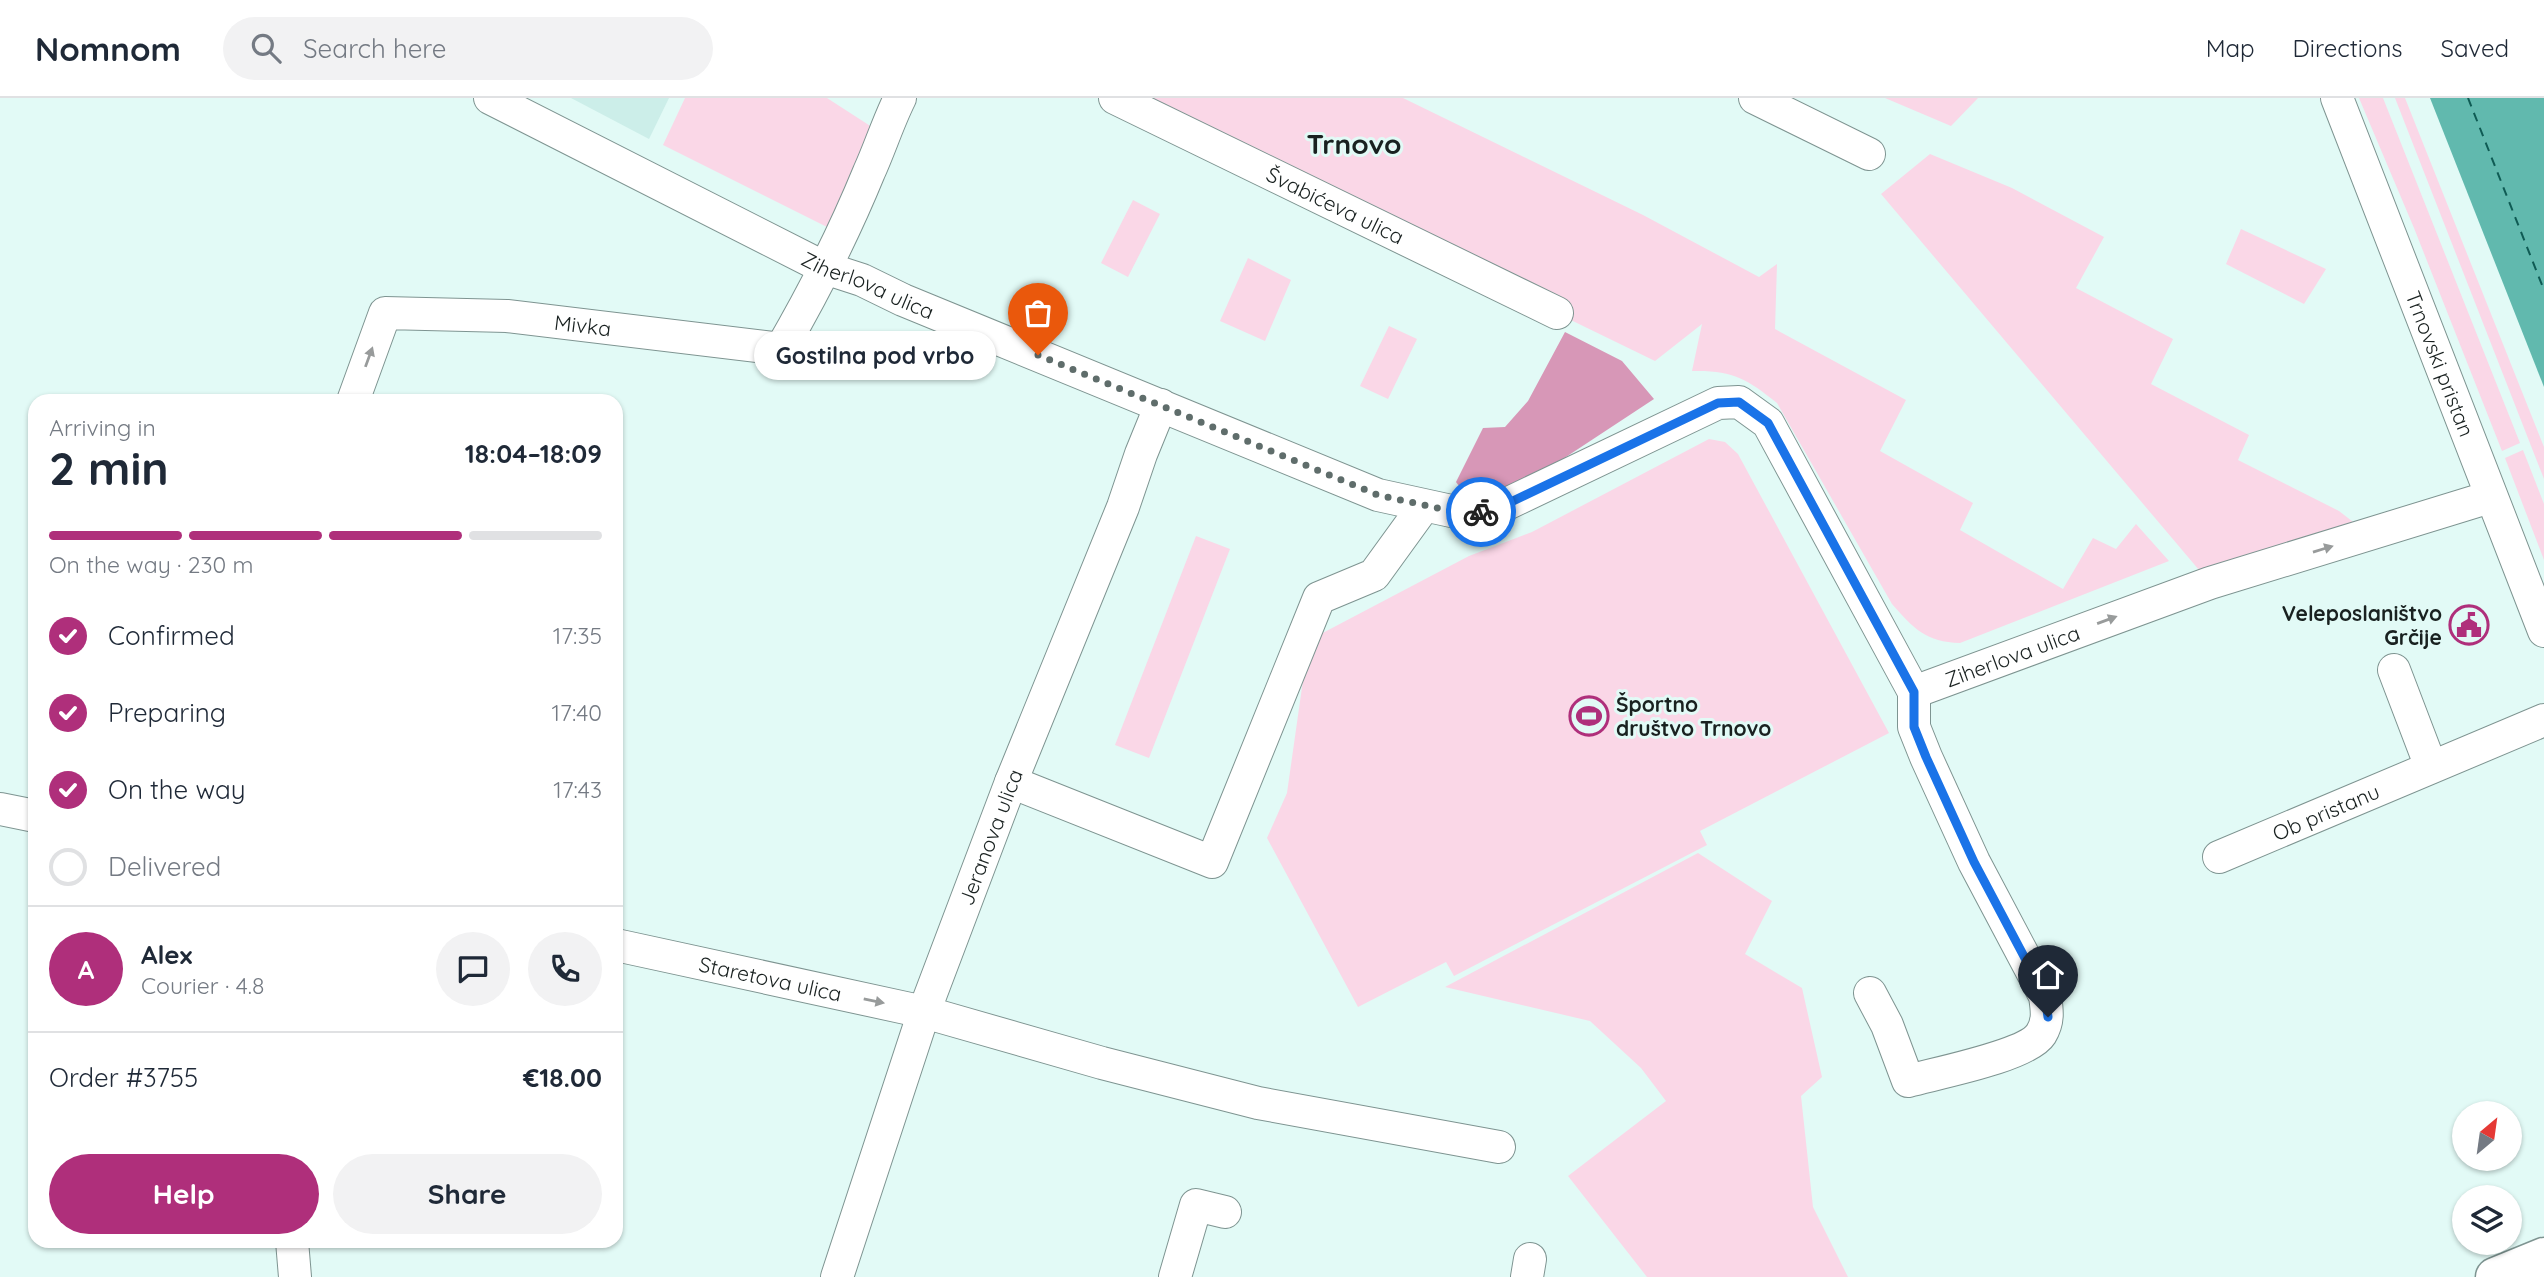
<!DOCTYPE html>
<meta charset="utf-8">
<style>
body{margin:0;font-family:Quicksand,sans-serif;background:#f2f2f3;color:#1f2937;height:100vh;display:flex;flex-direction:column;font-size:26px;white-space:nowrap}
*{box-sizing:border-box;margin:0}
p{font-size:23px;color:#747a83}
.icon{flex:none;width:38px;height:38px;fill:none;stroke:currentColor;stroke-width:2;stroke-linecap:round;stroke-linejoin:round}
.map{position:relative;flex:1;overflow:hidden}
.panel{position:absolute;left:28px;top:296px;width:595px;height:854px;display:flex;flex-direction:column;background:#fff;border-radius:21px;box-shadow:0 2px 5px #0004}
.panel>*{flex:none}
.needle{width:46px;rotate:29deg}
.controls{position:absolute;left:2452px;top:1003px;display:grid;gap:14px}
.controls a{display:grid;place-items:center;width:70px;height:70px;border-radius:50%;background:#fff;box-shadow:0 2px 5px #0004;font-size:35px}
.pin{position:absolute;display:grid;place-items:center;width:60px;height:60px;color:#fff;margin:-72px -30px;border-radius:50% 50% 50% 0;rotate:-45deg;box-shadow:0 0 7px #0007}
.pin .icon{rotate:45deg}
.courier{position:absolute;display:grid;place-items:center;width:70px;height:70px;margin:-35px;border:5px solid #1a73e8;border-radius:50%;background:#fff;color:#222;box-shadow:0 2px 9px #0007}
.bubble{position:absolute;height:49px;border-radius:24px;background:#fff;box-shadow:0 2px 5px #0004;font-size:23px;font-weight:700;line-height:49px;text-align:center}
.head em{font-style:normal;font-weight:700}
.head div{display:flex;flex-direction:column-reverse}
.head{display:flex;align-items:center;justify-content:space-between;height:119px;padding:0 21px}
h1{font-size:46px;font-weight:700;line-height:52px}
.bar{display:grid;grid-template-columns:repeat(4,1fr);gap:10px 7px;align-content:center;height:84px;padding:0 21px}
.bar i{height:9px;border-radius:5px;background:#e0e1e3}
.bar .active{background:#af2f7b}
.bar p{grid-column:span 4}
.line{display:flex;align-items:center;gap:18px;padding:0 21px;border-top:2px solid #e0e1e3}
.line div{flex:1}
.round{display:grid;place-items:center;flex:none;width:74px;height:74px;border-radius:37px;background:#f2f2f3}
ol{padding:0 21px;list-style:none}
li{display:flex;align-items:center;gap:21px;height:77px}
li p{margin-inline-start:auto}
li .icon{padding:7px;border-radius:50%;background:#af2f7b;color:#fff;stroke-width:4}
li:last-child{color:#747a83}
li i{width:38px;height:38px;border:4px solid #e0e1e3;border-radius:50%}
.primary-button{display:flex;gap:14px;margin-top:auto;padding:14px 21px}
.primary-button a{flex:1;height:80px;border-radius:42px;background:#af2f7b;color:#fff;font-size:28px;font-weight:700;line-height:80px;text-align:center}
.primary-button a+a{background:#f2f2f3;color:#1f2937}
header{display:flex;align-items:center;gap:42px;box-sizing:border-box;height:98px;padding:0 35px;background:#fff;border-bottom:2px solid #e0e1e3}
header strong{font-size:33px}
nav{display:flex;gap:38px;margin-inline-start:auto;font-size:24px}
.search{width:490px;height:63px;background:#f2f2f3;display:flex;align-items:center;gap:18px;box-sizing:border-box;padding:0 24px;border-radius:38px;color:#747a83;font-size:26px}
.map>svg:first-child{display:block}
.built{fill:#cceee9}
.green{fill:#fad7e7}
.forest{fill:#d797b7}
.water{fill:#61b9ae}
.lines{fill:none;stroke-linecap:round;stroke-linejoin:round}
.ferry{stroke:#0f5b54;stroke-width:2;stroke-dasharray:9 7;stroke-linecap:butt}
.minor-casing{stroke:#7e9491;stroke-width:34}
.tertiary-casing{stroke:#7e9491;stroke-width:41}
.minor{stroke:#fff;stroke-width:32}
.tertiary{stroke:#fff;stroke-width:38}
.oneway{fill:#989b9b}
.done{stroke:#5f6d6b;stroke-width:7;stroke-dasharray:0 12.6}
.route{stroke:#1a73e8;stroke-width:9}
.labels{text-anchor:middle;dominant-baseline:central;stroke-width:6;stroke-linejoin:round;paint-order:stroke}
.street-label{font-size:21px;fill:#192120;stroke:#e2faf6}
.poi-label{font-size:21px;font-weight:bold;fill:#192120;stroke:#e2faf6;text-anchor:end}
.district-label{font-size:28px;font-weight:bold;fill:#192120;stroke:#e2faf6}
</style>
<header>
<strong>Nomnom</strong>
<div class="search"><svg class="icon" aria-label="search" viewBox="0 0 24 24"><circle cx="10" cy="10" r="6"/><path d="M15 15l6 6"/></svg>Search here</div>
<nav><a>Map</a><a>Directions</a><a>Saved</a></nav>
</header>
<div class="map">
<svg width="2544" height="1179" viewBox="0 0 2544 1179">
<rect width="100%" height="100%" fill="#e2faf6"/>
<polygon class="built" points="571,0 669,0 649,41"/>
<g class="green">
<polygon points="685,0 827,0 875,31 829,130 663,47"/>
<path d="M1115,0h288l240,117 116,62 18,-13 -2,65 131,71 -26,51 93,52 -13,27 103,59 30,-51 23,11 20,-25 33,37 -209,82c-34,-1 -46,-14 -68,-39l-115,-201c-31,-25 -45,-33 -85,-32l10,-47 -47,37z"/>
<polygon points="1885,0 1978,0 1951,28"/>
<polygon points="2359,0 2383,0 2520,345 2502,353 2414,130"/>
<polygon points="2395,0 2405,0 2544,349 2544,381"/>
<polygon points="1930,56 2012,90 2104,139 2076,190 2173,241 2151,286 2249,337 2238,362 2339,413 2370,437 2210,485 1881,96"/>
<polygon points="1133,102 1160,116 1128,179 1101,165"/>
<polygon points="2241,131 2326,171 2304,206 2226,166"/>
<polygon points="1248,160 1291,182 1265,243 1220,223"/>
<polygon points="1389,228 1417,241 1388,301 1360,288"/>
<polygon points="1709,341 1725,344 1738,356 1889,635 1700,733 1707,747 1454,878 1446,864 1358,909 1267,740 1287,695 1307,554 1315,539 1469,458 1532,434"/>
<polygon points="2523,352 2544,406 2544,462 2505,360"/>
<polygon points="1196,438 1230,451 1149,660 1115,647"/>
<polygon points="1698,755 1772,803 1745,856 1802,890 1822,979 1801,998 1813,1109 1848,1179 1647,1179 1568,1078 1666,1003 1641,970 1590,923 1445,889"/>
</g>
<polygon class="forest" points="1565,234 1622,263 1654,301 1534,380 1492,393 1462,392 1456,384 1483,330 1505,329 1528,303"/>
<polygon class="water" points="2430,0 2544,0 2544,289"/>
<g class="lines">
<polyline class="ferry" points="2468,0 2544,192"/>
<g class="minor-casing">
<g id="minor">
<path id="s1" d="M490,0l335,170 37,12 41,20 475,195 87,19 27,-3 226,-108 21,-1 29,21 146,269 296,-109 280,-86"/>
<path id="s2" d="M1115,0l442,215"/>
<polyline points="1755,0 1869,56"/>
<path id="s3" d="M2337,0l207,533"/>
<path id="s4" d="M353,303l32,-88 122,3 274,33c33,-57 63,-116 88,-177 11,-24 19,-50 31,-74"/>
<polyline points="2394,572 2431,669"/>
<polyline points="1011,684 1212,764 1319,500 1374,477 1424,408"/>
<polyline points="0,711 35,718"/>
<path id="s5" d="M2219,759l325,-137"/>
<path id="s6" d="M616,847l308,67 178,51 156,40 241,44"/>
<path d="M1870,895l17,32 21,56c29,-8 119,-25 133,-47 8,-13 6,-24 4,-38l-71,-134 -48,-105 -12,-30v-35"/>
<polyline points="292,1143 295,1179"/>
<path id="s7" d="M837,1179l87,-265 87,-230 112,-275 18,-53 20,-49"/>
<polyline points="1175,1179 1196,1107 1225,1114"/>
<polyline points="1527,1179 1530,1161"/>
</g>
</g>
<g class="tertiary-casing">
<polyline id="tertiary" points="2495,1179 2544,1159"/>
</g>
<use href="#minor" class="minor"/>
<use href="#tertiary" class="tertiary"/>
</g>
<defs><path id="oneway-solid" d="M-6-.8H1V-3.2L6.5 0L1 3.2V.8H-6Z" transform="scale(1.75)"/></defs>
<g class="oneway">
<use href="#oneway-solid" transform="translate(369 259) rotate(-70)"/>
<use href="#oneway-solid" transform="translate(2323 451) rotate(-17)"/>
<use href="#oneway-solid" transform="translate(2107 522) rotate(-20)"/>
<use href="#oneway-solid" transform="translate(874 903) rotate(12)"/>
</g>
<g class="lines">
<polyline class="done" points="1038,257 1378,397 1465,416 1481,414"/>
<polyline class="route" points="1481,414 1492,413 1718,305 1739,304 1768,325 1914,594 1914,629 1926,659 1974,764 2045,898 2048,919"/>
</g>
<defs>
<g id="civic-ring" transform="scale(2.0125)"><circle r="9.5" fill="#e2faf6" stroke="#af2f7b" stroke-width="1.5"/><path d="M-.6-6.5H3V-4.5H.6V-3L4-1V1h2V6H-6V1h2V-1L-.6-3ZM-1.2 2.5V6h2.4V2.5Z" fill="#af2f7b"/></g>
<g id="stadium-ring" transform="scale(2.0125)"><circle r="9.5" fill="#e2faf6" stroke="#af2f7b" stroke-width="1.5"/><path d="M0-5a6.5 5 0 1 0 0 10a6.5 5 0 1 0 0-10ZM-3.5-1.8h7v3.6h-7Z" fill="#af2f7b"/></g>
</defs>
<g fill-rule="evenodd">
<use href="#civic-ring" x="2469" y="527"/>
<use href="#stadium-ring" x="1589" y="618"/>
</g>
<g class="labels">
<g class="street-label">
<text stroke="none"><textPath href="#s2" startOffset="245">Švabićeva ulica</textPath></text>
<text stroke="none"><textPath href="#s1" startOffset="422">Ziherlova ulica</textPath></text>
<text stroke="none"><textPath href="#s4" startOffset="292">Mivka</textPath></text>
<text stroke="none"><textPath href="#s3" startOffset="285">Trnovski pristan</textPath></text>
<text stroke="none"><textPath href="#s1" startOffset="1808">Ziherlova ulica</textPath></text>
<text stroke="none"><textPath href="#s5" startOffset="116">Ob pristanu</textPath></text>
<text stroke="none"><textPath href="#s7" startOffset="466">Jeranova ulica</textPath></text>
<text stroke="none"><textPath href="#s6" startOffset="158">Staretova ulica</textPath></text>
</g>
<g class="poi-label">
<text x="2442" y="515">Veleposlaništvo<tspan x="2442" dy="24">Grčije</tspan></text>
<text x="1616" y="606" text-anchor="start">Športno<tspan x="1616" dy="24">društvo Trnovo</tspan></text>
</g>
<g class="district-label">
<text x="1354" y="45">Trnovo</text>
</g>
</g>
</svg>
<div class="controls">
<a><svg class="needle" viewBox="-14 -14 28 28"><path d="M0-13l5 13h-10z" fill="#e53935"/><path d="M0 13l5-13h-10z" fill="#747a83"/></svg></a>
<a><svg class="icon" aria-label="layers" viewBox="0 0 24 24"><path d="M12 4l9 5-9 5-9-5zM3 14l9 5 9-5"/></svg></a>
</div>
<div class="pin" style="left:1038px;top:257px;background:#ea580c"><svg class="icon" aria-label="bag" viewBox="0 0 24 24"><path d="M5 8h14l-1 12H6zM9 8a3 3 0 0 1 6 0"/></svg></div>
<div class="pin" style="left:2048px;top:919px;background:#1f2937"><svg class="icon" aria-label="home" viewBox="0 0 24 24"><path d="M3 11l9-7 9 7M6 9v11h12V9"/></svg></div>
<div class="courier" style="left:1481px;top:414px"><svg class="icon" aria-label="bike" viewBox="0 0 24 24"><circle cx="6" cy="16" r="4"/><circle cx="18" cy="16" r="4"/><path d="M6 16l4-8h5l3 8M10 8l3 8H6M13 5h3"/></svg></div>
<div class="bubble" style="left:754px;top:233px;width:242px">Gostilna pod vrbo</div>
<section class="panel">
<div class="head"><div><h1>2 min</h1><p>Arriving in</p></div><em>18:04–18:09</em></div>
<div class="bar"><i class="active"></i><i class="active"></i><i class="active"></i><i></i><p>On the way · 230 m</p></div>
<ol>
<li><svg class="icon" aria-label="check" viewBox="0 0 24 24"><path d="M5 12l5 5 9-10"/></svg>Confirmed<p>17:35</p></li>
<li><svg class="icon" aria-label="check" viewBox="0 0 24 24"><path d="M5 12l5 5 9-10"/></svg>Preparing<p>17:40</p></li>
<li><svg class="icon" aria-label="check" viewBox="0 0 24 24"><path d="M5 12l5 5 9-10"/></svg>On the way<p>17:43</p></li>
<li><i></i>Delivered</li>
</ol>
<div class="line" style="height:126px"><b class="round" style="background:#af2f7b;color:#fff">A</b><div><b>Alex</b><p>Courier · 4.8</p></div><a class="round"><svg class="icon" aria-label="chat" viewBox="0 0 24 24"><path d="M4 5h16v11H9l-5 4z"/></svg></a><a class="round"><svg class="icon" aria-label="phone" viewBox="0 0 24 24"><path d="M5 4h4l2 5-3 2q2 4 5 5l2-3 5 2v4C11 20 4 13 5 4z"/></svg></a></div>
<div class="line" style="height:91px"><div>Order #3755</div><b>€18.00</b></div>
<div class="primary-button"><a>Help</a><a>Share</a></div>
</section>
</div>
